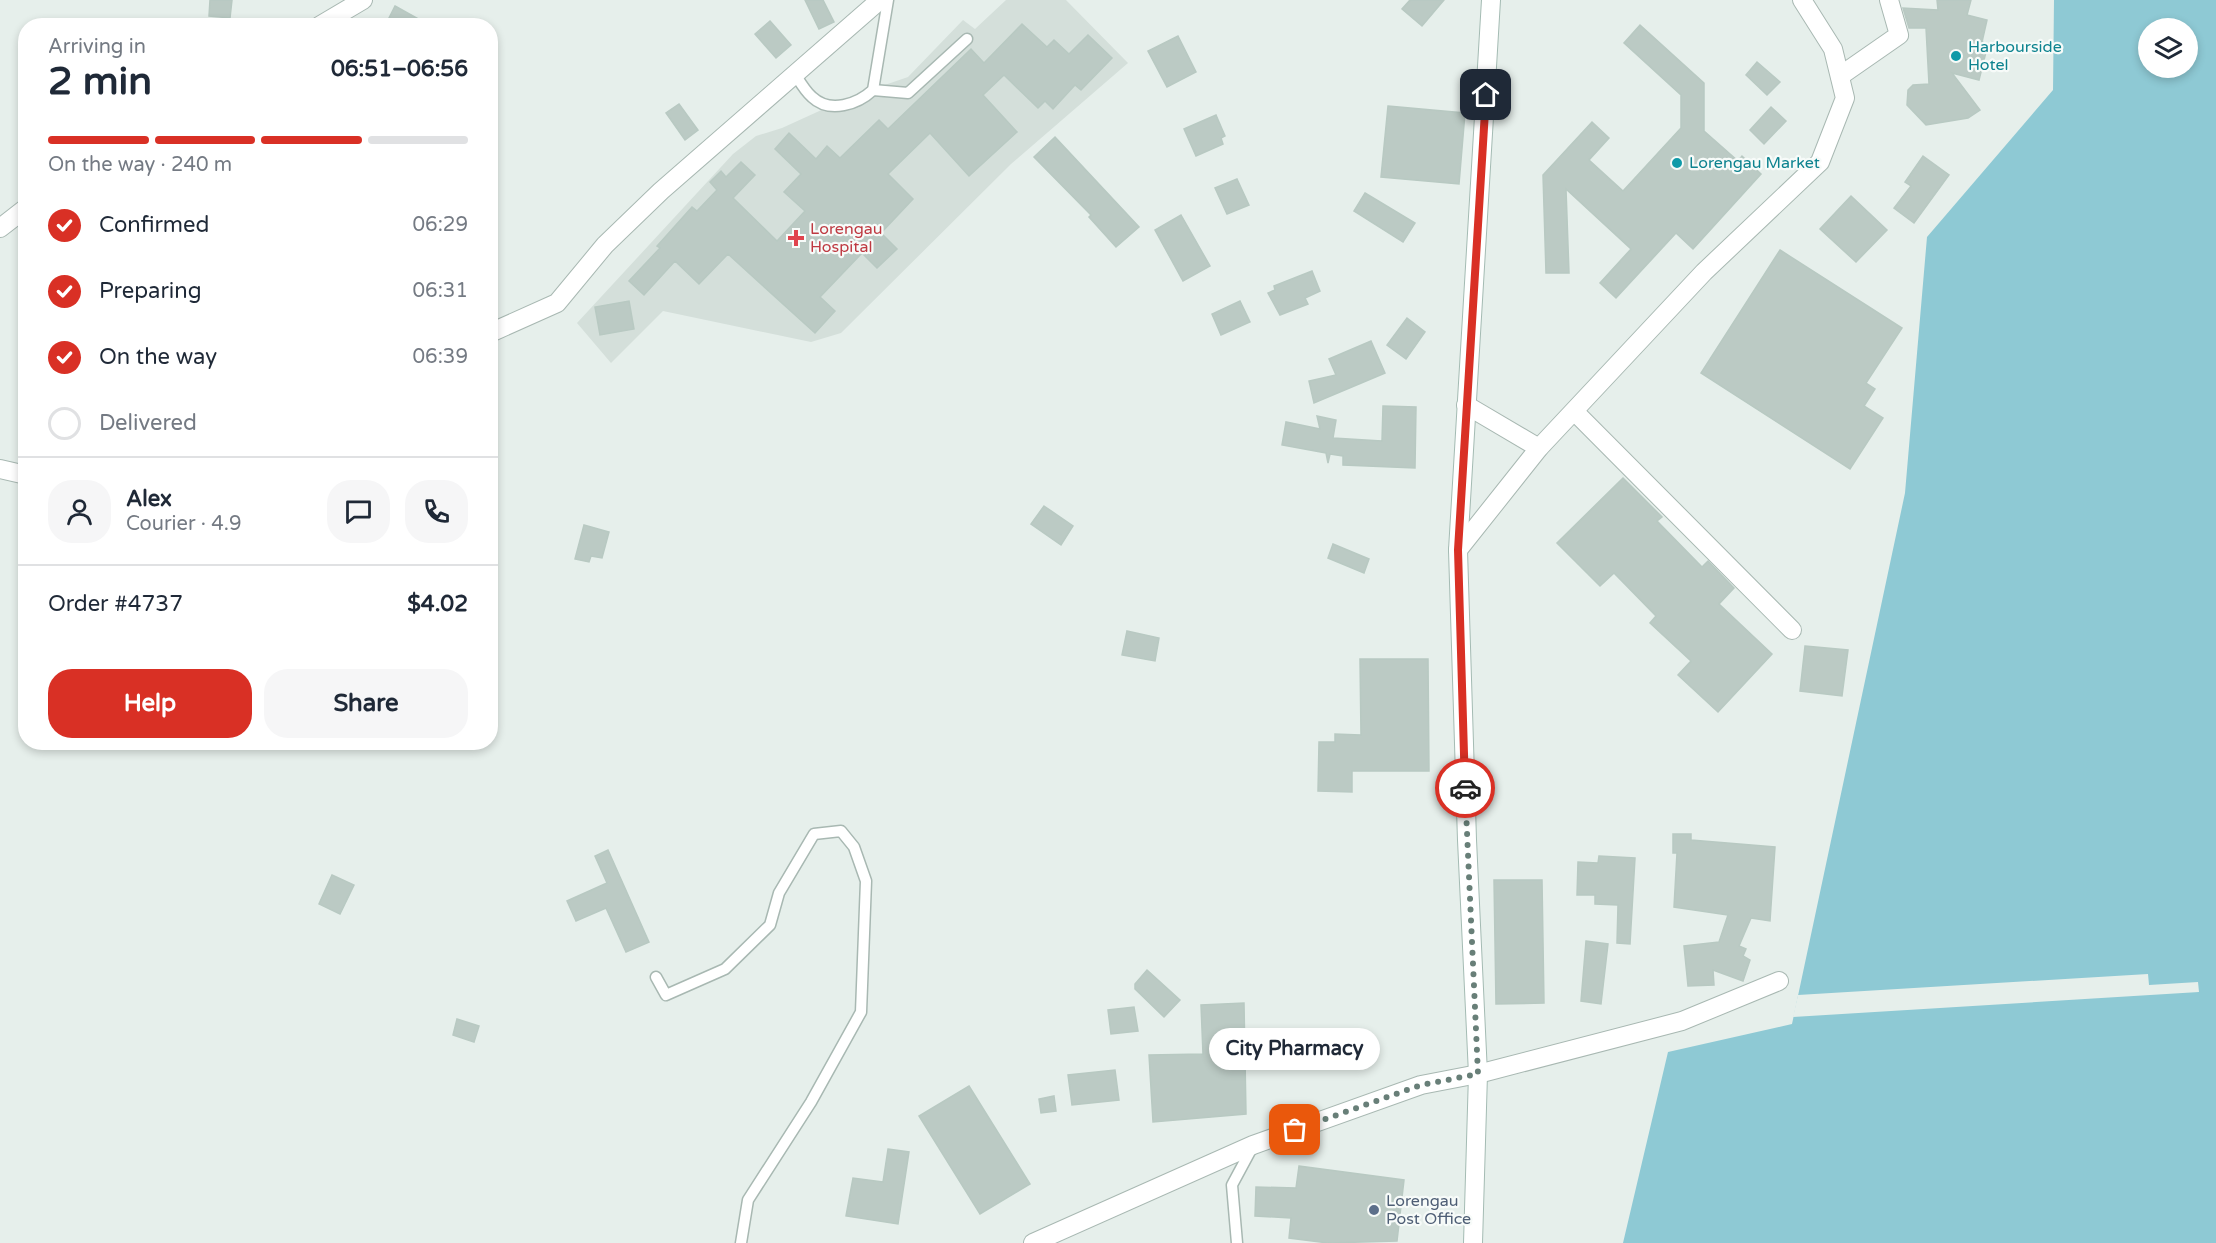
<!DOCTYPE html>
<meta charset="utf-8">
<style>
body{margin:0;font-family:"Varela Round",sans-serif;background:#f6f6f7;color:#1f2937;height:100vh;display:flex;flex-direction:column;font-size:22px;white-space:nowrap}
*{box-sizing:border-box;margin:0}
p{font-size:20px;color:#747a83}
.icon{flex:none;width:33px;height:33px;fill:none;stroke:currentColor;stroke-width:2;stroke-linecap:round;stroke-linejoin:round}
.map{position:relative;flex:1;overflow:hidden}
.sheet{position:absolute;left:18px;top:18px;width:480px;height:732px;display:flex;flex-direction:column;background:#fff;border-radius:24px;box-shadow:0 3px 9px #0003}
.sheet>*{flex:none}
.fabs{position:absolute;left:2138px;top:18px;display:grid;gap:12px}
.fabs a{display:grid;place-items:center;width:60px;height:60px;border-radius:50%;background:#fff;box-shadow:0 3px 9px #0003;font-size:30px}
.pin{position:absolute;display:grid;place-items:center;width:51px;height:51px;color:#fff;margin:-26px;border-radius:12px;box-shadow:0 3px 9px #0006}
.courier{position:absolute;display:grid;place-items:center;width:60px;height:60px;margin:-30px;border:4px solid #d93025;border-radius:50%;background:#fff;color:#222;box-shadow:0 2px 8px #0007}
.bubble{position:absolute;height:42px;border-radius:21px;background:#fff;box-shadow:0 3px 9px #0003;font-size:20px;font-weight:700;line-height:42px;text-align:center}
.headline em{font-style:normal;font-weight:700}
.headline div{display:flex;flex-direction:column-reverse}
.headline{display:flex;align-items:center;justify-content:space-between;height:102px;padding:0 30px}
h1{font-size:39px;font-weight:700;line-height:45px}
.bar{display:grid;grid-template-columns:repeat(4,1fr);gap:9px 6px;align-content:center;height:72px;padding:0 30px}
.bar i{height:8px;border-radius:4px;background:#e0e1e3}
.bar .active{background:#d93025}
.bar p{grid-column:span 4}
.line{display:flex;align-items:center;gap:15px;padding:0 30px;border-top:2px solid #e0e1e3}
.line div{flex:1}
.round{display:grid;place-items:center;flex:none;width:63px;height:63px;border-radius:24px;background:#f6f6f7}
ol{padding:0 30px;list-style:none}
li{display:flex;align-items:center;gap:18px;height:66px}
li p{margin-inline-start:auto}
li .icon{padding:6px;border-radius:50%;background:#d93025;color:#fff;stroke-width:4}
li:last-child{color:#747a83}
li i{width:33px;height:33px;border:3px solid #e0e1e3;border-radius:50%}
.cta{display:flex;gap:12px;margin-top:auto;padding:12px 30px}
.cta a{flex:1;height:69px;border-radius:24px;background:#d93025;color:#fff;font-size:24px;font-weight:700;line-height:69px;text-align:center}
.cta a+a{background:#f6f6f7;color:#1f2937}
.map>svg:first-child{display:block}
.built{fill:#d4dfda}
.water{fill:#8ec9d4;fill-rule:evenodd}
.pier{fill:#e6efeb}
.building{fill:#bbcac4;stroke:#b8c9c2;stroke-width:1.5}
.lines{fill:none;stroke-linecap:round;stroke-linejoin:round}
.service-casing{stroke:#a8b8b2;stroke-width:13}
.minor-casing{stroke:#a8b8b2;stroke-width:20}
.secondary-casing{stroke:#a4bbb3;stroke-width:20}
.service{stroke:#fff;stroke-width:10}
.minor{stroke:#fff;stroke-width:18}
.secondary{stroke:#fff;stroke-width:18}
.done{stroke:#687f78;stroke-width:6;stroke-dasharray:0 10.8}
.route{stroke:#d93025;stroke-width:8}
.culture-dot{fill:#0f9aa8;stroke:#f7fbf9;stroke-width:2}
.health-dot{fill:#e0444e;stroke:#f7fbf9;stroke-width:2}
.service-dot{fill:#5c6f8a;stroke:#f7fbf9;stroke-width:2}
.labels{text-anchor:middle;dominant-baseline:central;stroke-width:4.5;stroke-linejoin:round;paint-order:stroke}
.culture-label{font-size:16px;fill:#0d838f;stroke:#f7fbf9;text-anchor:start}
.health-label{font-size:16px;fill:#be3a42;stroke:#f7fbf9;text-anchor:start}
.service-label{font-size:16px;fill:#4e5e75;stroke:#f7fbf9;text-anchor:start}
</style>
<div class="map">
<svg width="2216" height="1243" viewBox="0 0 2216 1243">
<rect width="100%" height="100%" fill="#e6efeb"/>
<polygon class="built" points="1006,0 1066,0 1128,63 1011,164 841,333 811,342 663,311 611,363 577,323 733,154 756,136 782,128 850,97 908,77 963,20 975,29"/>
<path class="water" d="M2054,0h162v1243h-593l45,-191 124,-28 113,-531 22,-256 126,-147zM2148,28h39v40h-39z"/>
<polygon class="pier" points="2148,974 2149,985 2198,982 2199,992 1793,1017 1798,995"/>
<g class="building">
<polygon points="210,0 232,0 230,18 209,16"/>
<polygon points="805,0 823,0 834,22 819,29"/>
<polygon points="1410,0 1444,0 1422,26 1402,9"/>
<polygon points="1937,0 1971,0 1967,15 1987,20 1982,42 1988,44 1979,80 1952,73 1980,110 1968,118 1926,125 1907,105 1908,90 1913,85 1929,84 1926,28 1909,28 1903,8 1938,10"/>
<polygon points="395,6 431,26 385,26"/>
<polygon points="770,21 791,45 776,58 755,34"/>
<polygon points="1022,24 1047,47 1054,40 1069,54 1088,35 1112,58 1081,90 1075,85 1053,109 1045,101 1038,108 1004,75 983,95 1017,132 969,176 930,133 888,174 913,199 881,233 897,249 877,268 862,253 820,297 835,311 815,333 728,254 699,284 675,261 644,295 629,281 660,248 657,246 692,207 697,211 717,190 710,182 721,171 726,177 741,162 755,175 733,198 777,241 805,211 784,192 801,174 775,149 789,133 816,159 827,146 840,158 879,120 888,129 971,49 984,63"/>
<polygon points="1640,25 1704,83 1704,131 1738,161 1742,156 1761,174 1693,249 1676,233 1616,298 1600,283 1631,249 1566,189 1569,273 1546,273 1543,175 1592,122 1609,138 1589,160 1623,191 1681,128 1681,95 1624,43"/>
<polygon points="1178,36 1196,72 1167,87 1148,51"/>
<polygon points="1757,62 1780,82 1767,95 1746,75"/>
<polygon points="679,104 698,130 685,140 666,113"/>
<polygon points="1388,106 1465,113 1459,184 1381,177"/>
<polygon points="1771,107 1786,121 1764,144 1750,130"/>
<polygon points="1216,115 1225,136 1221,138 1223,144 1196,156 1184,129"/>
<polygon points="1055,137 1139,227 1116,247 1089,217 1091,215 1034,157"/>
<polygon points="1923,156 1949,175 1914,223 1894,208 1911,186 1905,182"/>
<polygon points="1237,179 1249,205 1227,214 1215,188"/>
<polygon points="1365,193 1415,223 1403,242 1354,211"/>
<polygon points="1851,196 1887,230 1856,262 1820,229"/>
<polygon points="1181,215 1210,266 1183,281 1155,230"/>
<polygon points="1780,250 1902,328 1866,383 1875,389 1864,406 1883,418 1850,469 1701,373"/>
<polygon points="1312,271 1320,291 1305,298 1308,304 1280,315 1268,293 1275,290 1274,286"/>
<polygon points="629,301 634,329 600,335 595,307"/>
<polygon points="1240,301 1250,322 1221,335 1212,314"/>
<polygon points="1407,318 1425,332 1406,359 1387,345"/>
<polygon points="1371,341 1385,373 1314,403 1309,381 1336,375 1329,359"/>
<polygon points="1383,406 1416,407 1415,468 1343,465 1343,456 1330,454 1328,463 1326,453 1282,445 1286,422 1320,429 1317,416 1336,420 1333,438 1382,441"/>
<polygon points="1623,478 1662,517 1657,521 1702,567 1708,561 1734,588 1719,604 1772,654 1718,712 1678,675 1691,661 1650,623 1656,616 1614,573 1600,586 1557,543"/>
<polygon points="1044,506 1073,526 1061,545 1031,524"/>
<polygon points="584,525 609,532 602,558 591,556 589,562 575,559"/>
<polygon points="1333,544 1369,559 1364,573 1328,558"/>
<polygon points="1127,631 1159,638 1155,661 1122,655"/>
<polygon points="1805,646 1848,650 1842,696 1800,691"/>
<polygon points="1360,659 1428,659 1429,771 1352,771 1352,792 1318,791 1319,742 1335,742 1335,734 1361,735"/>
<polygon points="1673,834 1691,834 1691,840 1775,847 1770,921 1751,918 1739,946 1746,949 1743,956 1750,960 1743,981 1713,970 1714,985 1688,986 1684,946 1719,942 1728,915 1674,907 1677,853 1673,853"/>
<polygon points="608,850 649,942 626,952 606,908 576,921 567,901 607,883 595,856"/>
<polygon points="1599,856 1635,858 1630,944 1617,943 1618,905 1595,904 1595,895 1577,895 1578,862 1598,863"/>
<polygon points="332,875 354,885 340,914 319,904"/>
<polygon points="1494,880 1542,880 1544,1003 1496,1004"/>
<polygon points="1586,941 1608,944 1601,1004 1581,1001"/>
<polygon points="1147,970 1180,1000 1164,1017 1135,989 1135,984"/>
<polygon points="1244,1003 1246,1114 1153,1122 1149,1055 1203,1054 1201,1005"/>
<polygon points="1134,1007 1138,1031 1111,1034 1108,1010"/>
<polygon points="457,1019 479,1026 474,1042 453,1035"/>
<polygon points="1115,1070 1119,1100 1072,1105 1068,1075"/>
<polygon points="969,1086 1030,1184 980,1214 919,1116"/>
<polygon points="1054,1096 1056,1111 1041,1113 1039,1099"/>
<polygon points="888,1149 909,1152 898,1224 846,1216 853,1178 883,1182"/>
<polygon points="1299,1166 1404,1180 1397,1241 1328,1243 1289,1238 1291,1218 1255,1216 1256,1187 1296,1188"/>
</g>
<g class="lines">
<g class="service-casing">
<g id="service">
<path d="M795,74c5,8 10,17 17,23 18,17 46,7 61,-7l15,-90"/>
<polyline points="873,90 908,93 967,39"/>
<polyline points="656,977 666,995 725,969 770,925 779,893 814,834 841,831 854,847 866,881 861,1012 811,1102 748,1200 741,1243"/>
<polyline points="1237,1243 1232,1185 1253,1146"/>
</g>
</g>
<g class="minor-casing">
<g id="minor">
<polyline points="319,26 363,0"/>
<polyline points="1840,76 1899,35 1889,0"/>
<polyline points="0,228 26,208"/>
<polyline points="490,333 557,303 605,245 661,191 880,0"/>
<polyline points="1466,405 1539,448"/>
<polyline points="1575,412 1792,630"/>
<polyline points="0,469 26,475"/>
<polyline points="1458,550 1539,448 1704,272 1820,162 1845,98 1833,49 1802,0"/>
<polyline points="1033,1243 1253,1145 1421,1085 1478,1074 1682,1021 1779,981"/>
</g>
</g>
<g class="secondary-casing">
<polyline id="secondary" points="1473,1243 1478,1074 1467,840 1458,550 1491,0"/>
</g>
<use href="#service" class="service"/>
<use href="#minor" class="minor"/>
<use href="#secondary" class="secondary"/>
</g>
<g class="lines">
<polyline class="done" points="1295,1130 1421,1085 1478,1074 1465,788"/>
<polyline class="route" points="1465,788 1458,550 1486,95"/>
</g>
<g class="culture-dot">
<circle cx="1956" cy="56" r="6"/>
<circle cx="1677" cy="163" r="6"/>
</g>
<path class="health-dot" d="M793 229h6v6h6v6h-6v6h-6v-6h-6v-6h6z"/>
<circle class="service-dot" cx="1374" cy="1210" r="6"/>
<g class="labels">
<g class="culture-label">
<text x="1968" y="47">Harbourside<tspan x="1968" dy="18">Hotel</tspan></text>
<text x="1689" y="163">Lorengau Market</text>
</g>
<g class="health-label">
<text x="810" y="229">Lorengau<tspan x="810" dy="18">Hospital</tspan></text>
</g>
<g class="service-label">
<text x="1386" y="1201">Lorengau<tspan x="1386" dy="18">Post Office</tspan></text>
</g>
</g>
</svg>
<div class="fabs">
<a><svg class="icon" aria-label="layers" viewBox="0 0 24 24"><path d="M12 4l9 5-9 5-9-5zM3 14l9 5 9-5"/></svg></a>
</div>
<div class="pin" style="left:1295px;top:1130px;background:#ea580c"><svg class="icon" aria-label="bag" viewBox="0 0 24 24"><path d="M5 8h14l-1 12H6zM9 8a3 3 0 0 1 6 0"/></svg></div>
<div class="pin" style="left:1486px;top:95px;background:#1f2937"><svg class="icon" aria-label="home" viewBox="0 0 24 24"><path d="M3 11l9-7 9 7M6 9v11h12V9"/></svg></div>
<div class="courier" style="left:1465px;top:788px"><svg class="icon" aria-label="car" viewBox="0 0 24 24"><path d="M5 17H2v-5l4-1 3-4h7l3 4 3 1v5h-3M9 17h6M6 11h13"/><circle cx="7" cy="17" r="2"/><circle cx="17" cy="17" r="2"/></svg></div>
<div class="bubble" style="left:1209px;top:1028px;width:171px">City Pharmacy</div>
<section class="sheet">
<div class="headline"><div><h1>2 min</h1><p>Arriving in</p></div><em>06:51–06:56</em></div>
<div class="bar"><i class="active"></i><i class="active"></i><i class="active"></i><i></i><p>On the way · 240 m</p></div>
<ol>
<li><svg class="icon" aria-label="check" viewBox="0 0 24 24"><path d="M5 12l5 5 9-10"/></svg>Confirmed<p>06:29</p></li>
<li><svg class="icon" aria-label="check" viewBox="0 0 24 24"><path d="M5 12l5 5 9-10"/></svg>Preparing<p>06:31</p></li>
<li><svg class="icon" aria-label="check" viewBox="0 0 24 24"><path d="M5 12l5 5 9-10"/></svg>On the way<p>06:39</p></li>
<li><i></i>Delivered</li>
</ol>
<div class="line" style="height:108px"><a class="round"><svg class="icon" aria-label="person" viewBox="0 0 24 24"><circle cx="12" cy="8" r="4"/><path d="M4 21q1-7 8-7t8 7"/></svg></a><div><b>Alex</b><p>Courier · 4.9</p></div><a class="round"><svg class="icon" aria-label="chat" viewBox="0 0 24 24"><path d="M4 5h16v11H9l-5 4z"/></svg></a><a class="round"><svg class="icon" aria-label="phone" viewBox="0 0 24 24"><path d="M5 4h4l2 5-3 2q2 4 5 5l2-3 5 2v4C11 20 4 13 5 4z"/></svg></a></div>
<div class="line" style="height:78px"><div>Order #4737</div><b>$4.02</b></div>
<div class="cta"><a>Help</a><a>Share</a></div>
</section>
</div>
